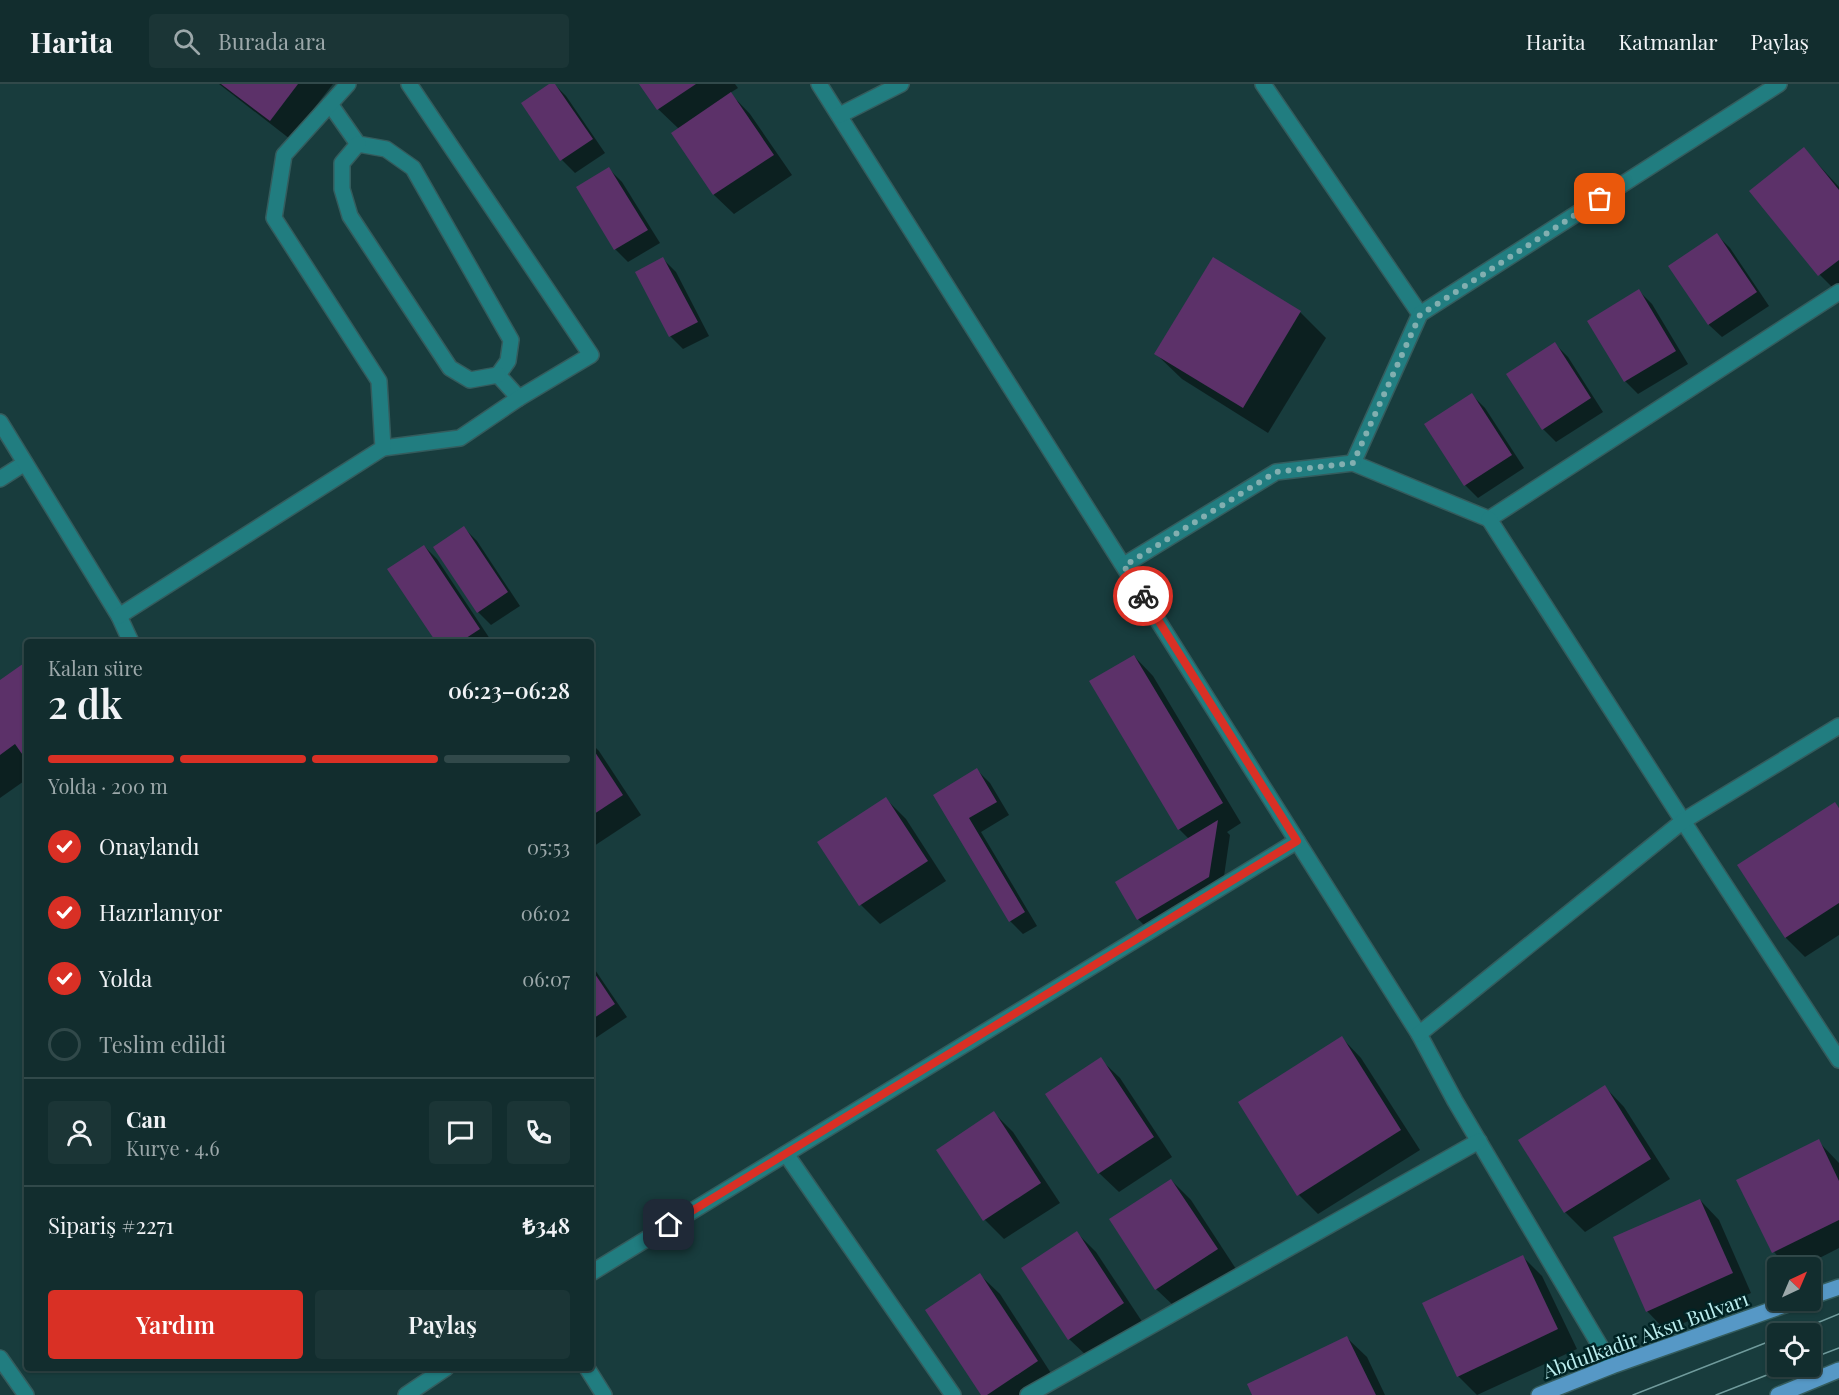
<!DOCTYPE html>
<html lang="tr">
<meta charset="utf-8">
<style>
body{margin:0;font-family:"Playfair Display",serif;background:#1b3536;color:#f1f3f6;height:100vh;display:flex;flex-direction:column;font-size:22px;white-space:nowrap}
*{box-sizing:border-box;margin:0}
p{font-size:20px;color:#9ca8aa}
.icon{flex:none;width:33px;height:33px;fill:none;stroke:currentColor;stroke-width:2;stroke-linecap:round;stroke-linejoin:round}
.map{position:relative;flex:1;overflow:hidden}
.side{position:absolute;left:24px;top:555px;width:570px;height:732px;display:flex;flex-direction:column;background:#122d2e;border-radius:6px;box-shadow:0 2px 4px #0004,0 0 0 2px #31494a}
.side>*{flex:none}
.needle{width:39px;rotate:44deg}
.tools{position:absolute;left:1767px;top:1173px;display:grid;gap:12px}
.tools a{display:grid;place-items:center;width:54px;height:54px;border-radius:6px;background:#122d2e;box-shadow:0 2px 4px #0004,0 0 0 2px #31494a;font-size:30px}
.pin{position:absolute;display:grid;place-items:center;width:51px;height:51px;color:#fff;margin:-26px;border-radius:12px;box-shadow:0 3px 9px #0006}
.courier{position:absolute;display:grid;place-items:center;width:60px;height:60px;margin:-30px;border:4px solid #d93025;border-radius:50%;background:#fff;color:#222;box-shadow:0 2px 8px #0007}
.headline em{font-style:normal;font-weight:600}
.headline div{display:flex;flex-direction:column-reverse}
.headline{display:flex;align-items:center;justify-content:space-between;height:102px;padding:0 24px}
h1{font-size:39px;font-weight:600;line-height:45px}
.bar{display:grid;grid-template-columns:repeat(4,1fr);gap:9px 6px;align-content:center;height:72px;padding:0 24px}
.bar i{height:8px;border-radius:4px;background:#31494a}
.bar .current{background:#d93025}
.bar p{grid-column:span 4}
.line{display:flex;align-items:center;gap:15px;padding:0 24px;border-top:2px solid #31494a}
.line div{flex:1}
.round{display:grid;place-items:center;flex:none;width:63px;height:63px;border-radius:6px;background:#1b3536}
ol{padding:0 24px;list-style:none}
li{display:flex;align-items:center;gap:18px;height:66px}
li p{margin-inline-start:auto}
li .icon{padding:6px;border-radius:50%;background:#d93025;color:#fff;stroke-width:4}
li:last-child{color:#9ca8aa}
li i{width:33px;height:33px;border:3px solid #31494a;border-radius:50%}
.button{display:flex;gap:12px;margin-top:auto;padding:12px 24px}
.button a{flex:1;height:69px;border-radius:6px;background:#d93025;color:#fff;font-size:24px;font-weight:600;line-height:69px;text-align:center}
.button a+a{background:#1b3536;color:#f1f3f6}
header{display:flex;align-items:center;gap:36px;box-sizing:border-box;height:84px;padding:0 30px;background:#122d2e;border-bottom:2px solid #31494a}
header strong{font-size:28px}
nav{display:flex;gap:33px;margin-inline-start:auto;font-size:21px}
.search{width:420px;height:54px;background:#1b3536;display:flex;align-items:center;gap:15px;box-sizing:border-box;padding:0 21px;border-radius:6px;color:#9ca8aa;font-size:22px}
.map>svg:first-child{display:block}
.shadow{fill:#0007}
.building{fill:#5c3169}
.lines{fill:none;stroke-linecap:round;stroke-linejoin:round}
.lane-casing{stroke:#345c5d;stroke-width:18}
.street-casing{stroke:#345c5d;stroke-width:18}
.primary-casing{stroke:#345c5d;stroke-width:18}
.lane{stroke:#217d80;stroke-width:15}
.street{stroke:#217d80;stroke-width:15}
.primary{stroke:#5698c6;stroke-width:15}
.tram{stroke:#709b9c;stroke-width:1.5}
.done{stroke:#82afb0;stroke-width:6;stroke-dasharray:0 10.8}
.route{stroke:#d93025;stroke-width:8}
.labels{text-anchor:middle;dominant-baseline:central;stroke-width:5;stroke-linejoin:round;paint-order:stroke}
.street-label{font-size:20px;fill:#bbedee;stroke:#002324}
</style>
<header>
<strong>Harita</strong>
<div class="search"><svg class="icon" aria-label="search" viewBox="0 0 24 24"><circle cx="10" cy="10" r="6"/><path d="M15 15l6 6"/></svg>Burada ara</div>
<nav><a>Harita</a><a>Katmanlar</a><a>Paylaş</a></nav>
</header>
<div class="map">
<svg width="1839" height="1311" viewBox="0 0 1839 1311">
<rect width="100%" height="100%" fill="#183c3d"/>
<g class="shadow">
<polygon points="219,0 333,0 290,55"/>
<polygon points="552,0 554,0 566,12 605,69 575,89 562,76 523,20"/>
<polygon points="641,0 735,0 738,4 730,9 750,30 792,91 734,130 714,111 673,49 679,45 658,25"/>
<polygon points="1804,65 1839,103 1839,210 1820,191 1751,107"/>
<polygon points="609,85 622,98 660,159 628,178 615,165"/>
<polygon points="1717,151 1730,164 1769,222 1722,253 1709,241 1670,183"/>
<polygon points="663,175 676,188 709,252 683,265 670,252"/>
<polygon points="1214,175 1300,228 1326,254 1268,349 1182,295 1156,270"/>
<polygon points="1639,207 1652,220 1688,280 1638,310 1625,297"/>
<polygon points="1555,260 1568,273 1603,328 1556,358 1543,345"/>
<polygon points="1472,311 1485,324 1524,384 1478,414 1465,401 1426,340"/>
<polygon points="464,444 477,457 520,522 491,541 478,528"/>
<polygon points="424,462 437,475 492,558 438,558"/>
<polygon points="1134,572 1153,592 1241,739 1227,748 1230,751 1222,806 1151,848 1138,835 1189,755 1179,745"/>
<polygon points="27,579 27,695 0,714 0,598"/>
<polygon points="591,659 599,667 641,731 591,764"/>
<polygon points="977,686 990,699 1009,731 981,748 1037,842 1023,850 1010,837 935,711"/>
<polygon points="886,715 906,735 946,797 880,840 861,821 819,759"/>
<polygon points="1835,720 1839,724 1839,851 1805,873 1786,854 1739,782"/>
<polygon points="591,880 627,933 591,957"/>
<polygon points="1342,954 1361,974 1420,1066 1318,1130 1299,1111"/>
<polygon points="1100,975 1120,994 1172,1073 1119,1108 1099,1089"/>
<polygon points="1605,1003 1624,1023 1670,1095 1585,1148 1565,1128 1520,1057"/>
<polygon points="994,1029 1013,1048 1060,1119 1004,1155 985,1136 938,1066"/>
<polygon points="1818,1057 1839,1079 1839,1164 1800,1184 1789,1184 1774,1168"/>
<polygon points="1171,1096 1191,1116 1236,1185 1176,1224 1156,1205"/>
<polygon points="1700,1116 1719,1136 1751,1209 1666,1247 1647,1227"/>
<polygon points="1077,1149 1096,1168 1143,1239 1089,1274 1069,1255"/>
<polygon points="1523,1173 1542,1192 1577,1265 1477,1311 1458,1292"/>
<polygon points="980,1191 1000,1210 1056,1297 1035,1311 983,1311"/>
<polygon points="1347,1254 1367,1273 1385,1311 1254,1311"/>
<polygon points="134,1284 145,1284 139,1288"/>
</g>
<g class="building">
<polygon points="221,0 298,0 270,37"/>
<polygon points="549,0 555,0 593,55 560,77 521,19"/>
<polygon points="639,0 696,0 657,26"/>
<polygon points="731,8 774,71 713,111 671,49"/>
<polygon points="1804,63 1839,106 1839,176 1818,192 1749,107"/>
<polygon points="609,83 648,146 614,166 576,103"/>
<polygon points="1717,149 1757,208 1708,241 1668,182"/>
<polygon points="663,173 698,238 669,253 635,188"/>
<polygon points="1213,173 1301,227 1243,324 1154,270"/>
<polygon points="1639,205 1676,267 1624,298 1587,237"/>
<polygon points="1555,258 1591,314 1542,346 1506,290"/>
<polygon points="1472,309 1512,371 1464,402 1424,340"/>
<polygon points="464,442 508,508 477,529 433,463"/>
<polygon points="424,461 480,545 460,558 436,558 387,485"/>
<polygon points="1134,571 1223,719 1178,746 1089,597"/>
<polygon points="27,577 27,677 15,660 0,671 0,596"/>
<polygon points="591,662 623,711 591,732"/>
<polygon points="977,684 997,718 969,734 1025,828 1009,838 933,711"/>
<polygon points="886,713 928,777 859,822 817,758"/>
<polygon points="1835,718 1839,724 1839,819 1785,854 1737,781"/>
<polygon points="1218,736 1209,793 1137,836 1115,798"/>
<polygon points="591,884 615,920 591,936"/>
<polygon points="1342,952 1401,1046 1297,1112 1238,1018"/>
<polygon points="1101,973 1154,1053 1098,1090 1045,1010"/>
<polygon points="1605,1001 1651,1075 1564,1129 1518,1056"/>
<polygon points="994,1027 1041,1099 983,1137 936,1066"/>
<polygon points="1819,1055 1839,1097 1839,1136 1772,1169 1736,1096"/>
<polygon points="1171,1095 1218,1165 1155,1206 1109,1135"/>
<polygon points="1700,1115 1733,1189 1646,1228 1613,1153"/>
<polygon points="1077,1147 1124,1219 1068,1256 1021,1184"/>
<polygon points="1523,1171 1558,1245 1457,1293 1422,1219"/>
<polygon points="980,1189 1038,1277 987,1311 981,1311 925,1226"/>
<polygon points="1347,1252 1376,1311 1252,1311 1247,1300"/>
</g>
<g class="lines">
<g class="lane-casing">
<g id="lane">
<polyline points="330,20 358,60 386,65 413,84 511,256 508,277 498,291 519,314"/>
<polyline points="358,60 342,79 342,105 350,132 450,284 470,296 498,291"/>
<polyline points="0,395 25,379"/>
</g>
</g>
<g class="street-casing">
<g id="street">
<polyline points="819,0 1419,950 1455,1017 1612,1282"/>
<polyline points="1263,0 1420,230"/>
<polyline points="1779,0 1420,230 1353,379 1489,435 1839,208"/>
<polyline points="840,31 901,0"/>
<polyline points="0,338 119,532 131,558"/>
<polyline points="383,364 460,354 519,314 591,271 409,0"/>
<polyline points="1489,435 1683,737 1839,976"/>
<polyline points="1124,481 1276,388 1353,379"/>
<polyline points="119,532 383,364 379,297 274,134 284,71 348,0"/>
<polyline points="1419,950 1683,737 1839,642"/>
<polyline points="786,1070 953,1311"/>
<polyline points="591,1189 1297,757"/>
<polyline points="0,1274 26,1311"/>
<polyline points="587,1284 604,1311"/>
<polyline points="406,1311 446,1284"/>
<polyline points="1028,1311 1479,1057"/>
</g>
</g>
<g class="primary-casing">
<g id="primary">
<polyline points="1810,1213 1839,1203"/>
<polyline points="1539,1311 1612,1282 1799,1216"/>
<polyline points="1778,1311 1839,1286"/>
</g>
</g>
<use href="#lane" class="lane"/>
<use href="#street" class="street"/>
<use href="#primary" class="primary"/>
<g class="tram">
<polyline points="1790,1250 1839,1230"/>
<polyline points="1810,1275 1839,1264"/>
<polyline points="1633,1311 1778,1254"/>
<polyline points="1716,1311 1790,1282"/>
</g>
</g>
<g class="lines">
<polyline class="done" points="1143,512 1124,482 1276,388 1353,379 1420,231 1600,115"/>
<polyline class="route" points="669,1141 1297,757 1143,512"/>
</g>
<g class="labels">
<g class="street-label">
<text transform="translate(1645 1250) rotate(-20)">Abdulkadir Aksu Bulvarı</text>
</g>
</g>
</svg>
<div class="tools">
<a><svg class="needle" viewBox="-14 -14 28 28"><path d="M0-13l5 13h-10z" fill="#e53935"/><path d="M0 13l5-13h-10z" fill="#9ca8aa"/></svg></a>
<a><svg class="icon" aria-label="locate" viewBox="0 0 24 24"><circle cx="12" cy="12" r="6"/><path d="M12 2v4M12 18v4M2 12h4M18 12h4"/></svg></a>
</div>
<div class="pin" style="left:1600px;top:115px;background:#ea580c"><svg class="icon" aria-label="bag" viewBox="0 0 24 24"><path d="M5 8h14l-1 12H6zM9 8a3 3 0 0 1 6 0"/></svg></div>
<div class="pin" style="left:669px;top:1141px;background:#1f2937"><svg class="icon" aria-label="home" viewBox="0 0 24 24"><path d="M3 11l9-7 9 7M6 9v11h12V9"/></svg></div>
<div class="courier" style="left:1143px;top:512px"><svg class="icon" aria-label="bike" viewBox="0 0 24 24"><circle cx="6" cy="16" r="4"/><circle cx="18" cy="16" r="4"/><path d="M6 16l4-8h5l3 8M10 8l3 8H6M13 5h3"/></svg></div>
<section class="side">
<div class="headline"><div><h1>2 dk</h1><p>Kalan süre</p></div><em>06:23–06:28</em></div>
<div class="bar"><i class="current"></i><i class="current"></i><i class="current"></i><i></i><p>Yolda · 200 m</p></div>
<ol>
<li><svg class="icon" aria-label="check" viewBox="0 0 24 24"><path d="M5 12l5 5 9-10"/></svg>Onaylandı<p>05:53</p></li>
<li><svg class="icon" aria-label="check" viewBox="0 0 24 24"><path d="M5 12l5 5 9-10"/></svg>Hazırlanıyor<p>06:02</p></li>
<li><svg class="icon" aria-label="check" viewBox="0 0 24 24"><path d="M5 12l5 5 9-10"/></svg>Yolda<p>06:07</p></li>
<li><i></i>Teslim edildi</li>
</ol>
<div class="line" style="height:108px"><a class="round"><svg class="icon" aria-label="person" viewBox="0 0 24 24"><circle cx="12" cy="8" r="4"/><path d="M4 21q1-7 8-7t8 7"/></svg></a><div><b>Can</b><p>Kurye · 4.6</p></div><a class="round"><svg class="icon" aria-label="chat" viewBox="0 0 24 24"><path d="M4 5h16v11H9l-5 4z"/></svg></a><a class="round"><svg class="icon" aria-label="phone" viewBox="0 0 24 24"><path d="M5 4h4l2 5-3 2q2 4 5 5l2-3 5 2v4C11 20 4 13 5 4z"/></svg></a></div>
<div class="line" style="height:78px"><div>Sipariş #2271</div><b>₺348</b></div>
<div class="button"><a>Yardım</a><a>Paylaş</a></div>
</section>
</div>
